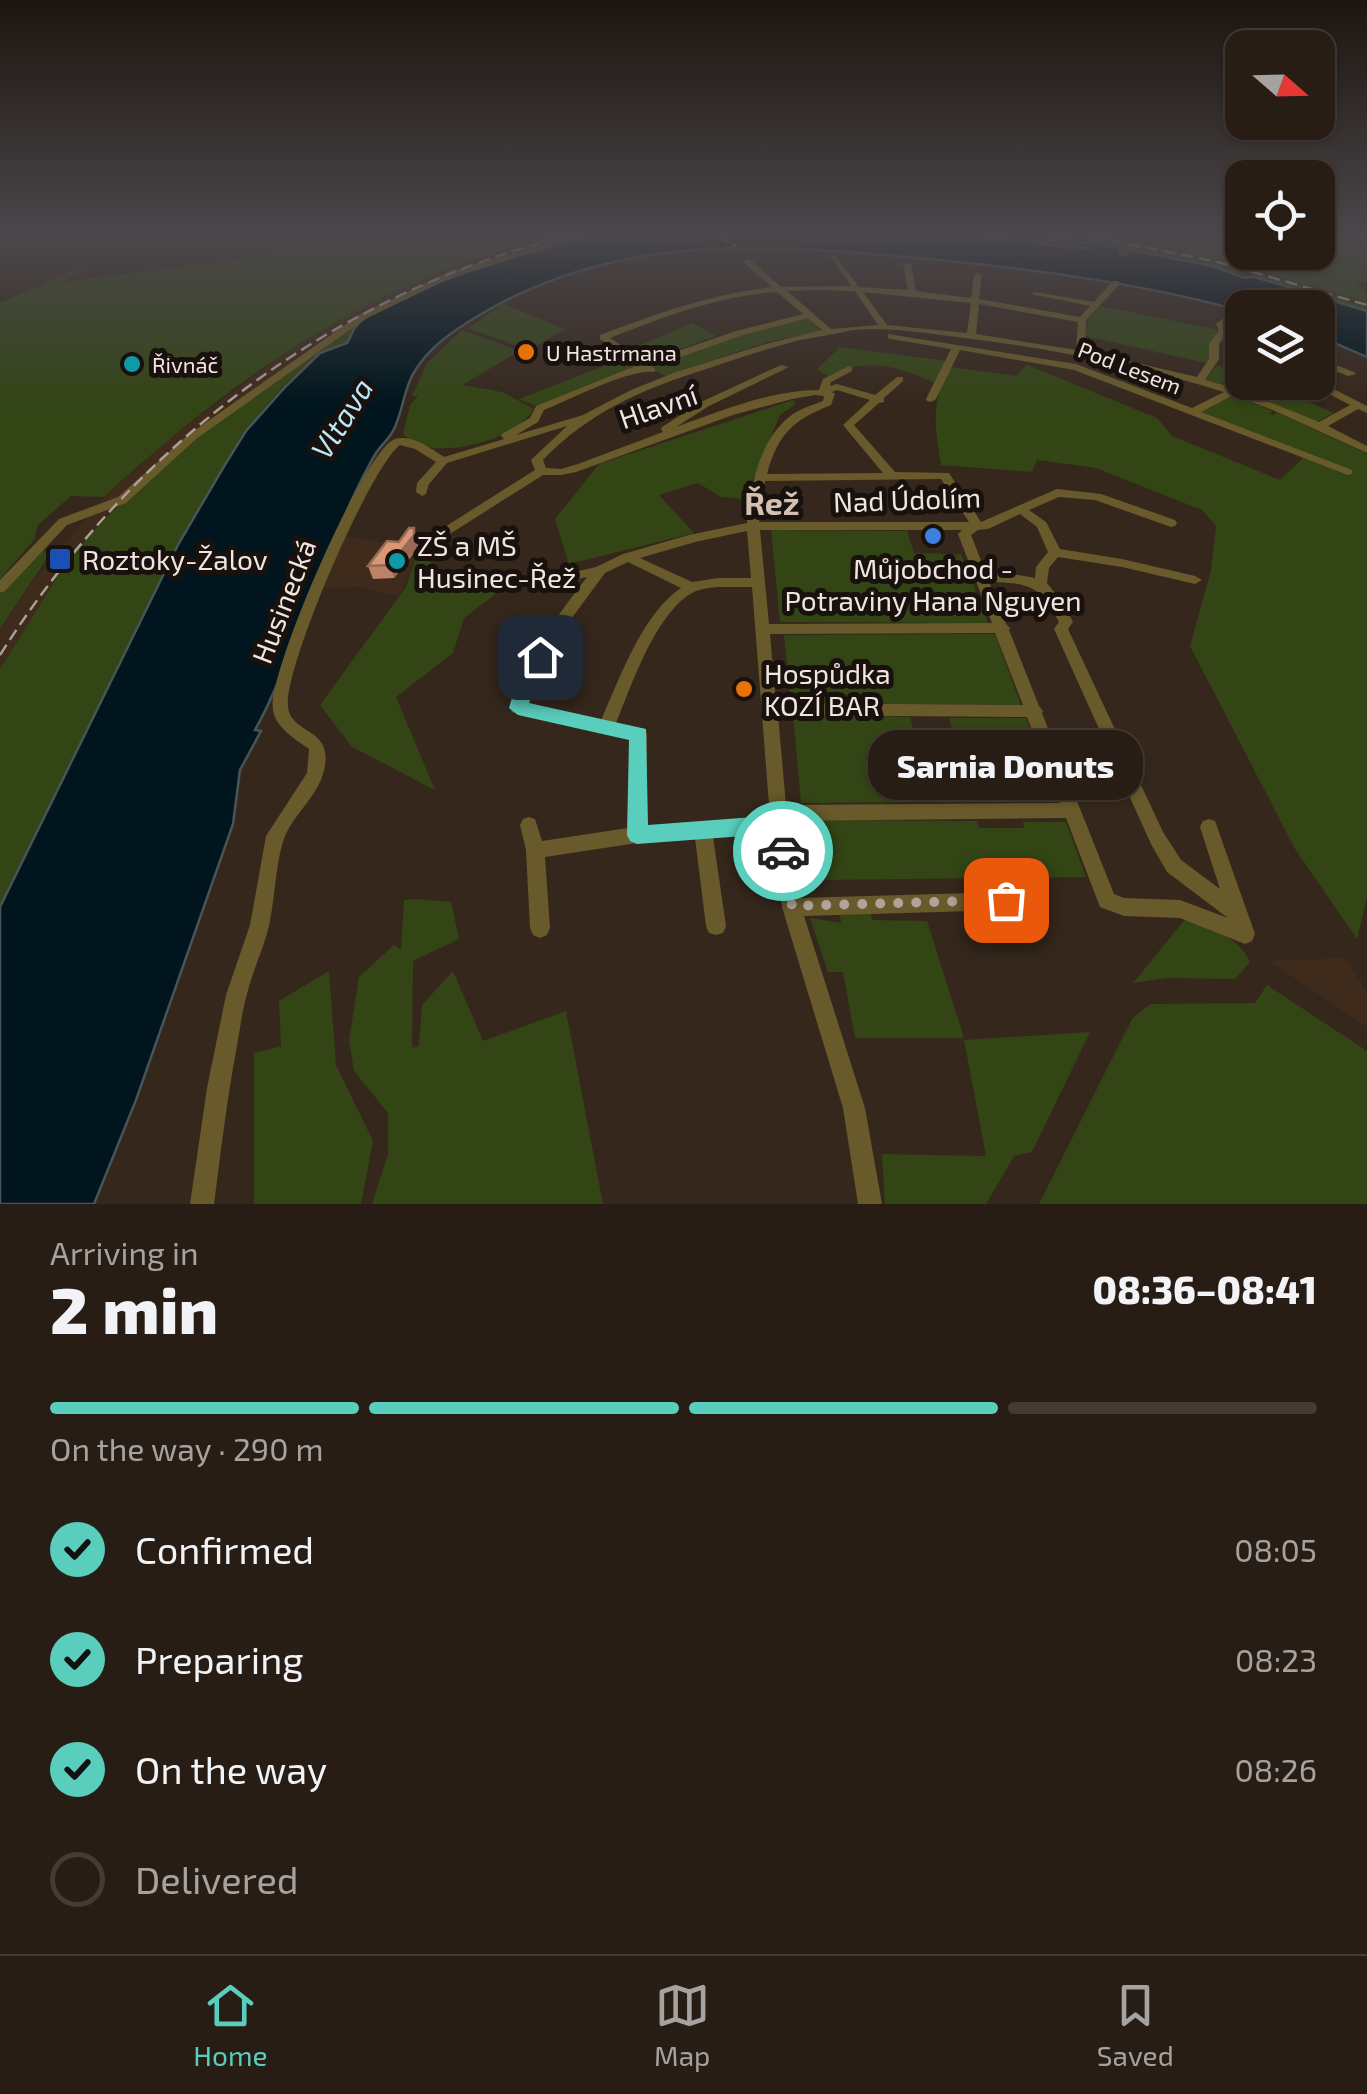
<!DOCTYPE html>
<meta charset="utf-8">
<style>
body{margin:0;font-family:"Exo 2",sans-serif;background:#342a22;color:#f1f3f6;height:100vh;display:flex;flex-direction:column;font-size:38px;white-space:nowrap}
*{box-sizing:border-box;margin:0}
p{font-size:32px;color:#a5a2a0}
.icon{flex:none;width:55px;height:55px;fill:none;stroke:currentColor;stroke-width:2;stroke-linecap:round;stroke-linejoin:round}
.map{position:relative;height:1204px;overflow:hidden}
.details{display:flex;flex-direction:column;background:#281d15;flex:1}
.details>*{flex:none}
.needle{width:65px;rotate:110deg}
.controls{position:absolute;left:1225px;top:30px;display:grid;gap:20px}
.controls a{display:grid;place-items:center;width:110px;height:110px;border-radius:20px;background:#281d15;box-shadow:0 2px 8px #0004,0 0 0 2px #443b34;font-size:50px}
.pin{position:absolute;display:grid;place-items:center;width:85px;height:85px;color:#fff;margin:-42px;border-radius:20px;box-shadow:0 5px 15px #0006}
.courier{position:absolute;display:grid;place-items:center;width:100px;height:100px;margin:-50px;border:8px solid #5acebd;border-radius:50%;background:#fff;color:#222;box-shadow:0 2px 12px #0007}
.bubble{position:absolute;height:70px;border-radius:30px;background:#281d15;box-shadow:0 2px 8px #0004,0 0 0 2px #443b34;font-size:32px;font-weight:800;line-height:70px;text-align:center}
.summary em{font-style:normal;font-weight:800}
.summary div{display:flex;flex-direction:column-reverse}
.summary{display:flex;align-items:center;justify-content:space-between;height:170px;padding:0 50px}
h1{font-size:65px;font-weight:800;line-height:75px}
.bar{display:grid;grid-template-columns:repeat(4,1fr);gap:15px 10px;align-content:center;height:120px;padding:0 50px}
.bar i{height:12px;border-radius:8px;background:#443b34}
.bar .on{background:#5acebd}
.bar p{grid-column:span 4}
ol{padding:0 50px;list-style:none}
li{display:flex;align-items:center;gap:30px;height:110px}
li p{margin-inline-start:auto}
li .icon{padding:10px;border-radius:50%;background:#5acebd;color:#111;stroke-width:4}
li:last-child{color:#a5a2a0}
li i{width:55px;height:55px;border:5px solid #443b34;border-radius:50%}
.tabs{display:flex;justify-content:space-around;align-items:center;height:140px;border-top:2px solid #443b34;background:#281d15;font-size:28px;color:#a5a2a0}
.tabs a{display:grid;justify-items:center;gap:5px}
.tabs .on{color:#5acebd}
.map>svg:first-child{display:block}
.built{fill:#3f2b1c}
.green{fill:#334515}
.water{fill:#00151d;stroke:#485457;stroke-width:2.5}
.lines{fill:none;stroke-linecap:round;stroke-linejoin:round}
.ferry{stroke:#bce7f6;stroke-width:2.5;stroke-dasharray:8 6;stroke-linecap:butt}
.minor{fill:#695a2b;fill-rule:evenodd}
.rail{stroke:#ab9f97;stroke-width:2.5;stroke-dasharray:12 6;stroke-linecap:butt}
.wall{fill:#bb8265}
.shaded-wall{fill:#996a53}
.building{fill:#da9776;stroke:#996a53;stroke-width:2.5}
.route{fill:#5acebd}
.done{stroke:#afa39b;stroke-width:10;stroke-dasharray:0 18}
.food-dot{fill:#e8710a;stroke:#18110d;stroke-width:4}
.culture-dot{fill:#0f9aa8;stroke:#18110d;stroke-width:4}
.shop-dot{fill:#3f7fe0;stroke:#18110d;stroke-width:4}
.transit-dot{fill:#1a4fb4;stroke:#18110d;stroke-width:4}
.labels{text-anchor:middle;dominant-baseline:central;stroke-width:10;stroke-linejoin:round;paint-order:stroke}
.far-poi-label{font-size:22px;fill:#f0e6df;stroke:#18110d;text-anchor:start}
.far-street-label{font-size:22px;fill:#f0e6df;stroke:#18110d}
.street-label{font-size:28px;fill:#f0e6df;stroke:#18110d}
.poi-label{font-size:28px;fill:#f0e6df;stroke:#18110d;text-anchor:start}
.water-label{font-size:30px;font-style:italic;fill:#bce7f6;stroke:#18110d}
.quarter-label{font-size:32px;font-weight:bold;fill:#d3c0b2;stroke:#18110d}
</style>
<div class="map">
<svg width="1367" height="1204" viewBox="0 0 1367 1204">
<rect width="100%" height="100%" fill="#35271c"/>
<g class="built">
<polygon points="551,237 573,237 473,264 400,293 345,324 225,409 123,498 90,535 57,578 0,669 0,630 34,580 104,497 174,435 287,352 361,305 450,266"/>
<polygon points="1083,237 1115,238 1221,260 1335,292 1367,302 1367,308 1290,283"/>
<polygon points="345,537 388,543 424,538 400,596 360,587 322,588"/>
<polygon points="1345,958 1367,992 1367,1027 1269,961"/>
</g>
<g class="green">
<path d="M317,237h234c-177,42 -315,138 -447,260l-33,-1 -33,29 -4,15 -34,39v-276l90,-40 -29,19 180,-23z"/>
<path d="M594,237l-54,12 -193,94c-99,27 -196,263 -240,352 -35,71 -71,141 -107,212v-238l59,-95 31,-39 67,-70 207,-148 71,-36 126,-40z"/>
<path d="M1054,237c105,0 215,37 313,71v4l-154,-46 -92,-13 -10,-7z"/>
<polygon points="1109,237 1242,237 1242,252 1318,252 1318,237 1328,237 1367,253 1367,283 1353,280 1367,293 1367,302 1221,260"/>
<polygon points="503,304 565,329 529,350 468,328"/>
<polygon points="1100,306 1214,329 1220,332 1207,363 1085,336 1088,319"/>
<polygon points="808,317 821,331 767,342 665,376 647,365 747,330"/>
<polygon points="692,323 716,336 643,362 629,354 634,348"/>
<path d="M462,330l58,21 -58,34 40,7 32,17c-20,30 -74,44 -110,38 -6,-2 -15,-8 -21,-12l7,-30 8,-9h-6l15,-33z"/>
<path d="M840,347l108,14 -10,24c-36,-19 -73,-28 -110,-9l-11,-7z"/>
<polygon points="625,358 640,366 538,407 519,399"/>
<path d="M1027,365l130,53 15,18 108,44 25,-24 -107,-43 32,-19 43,17 -3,2 3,2 4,-3 90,42v443l-10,42 -62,-90 -105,-203 21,-76 5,-44 -14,-16 -106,-42 -59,-8 -5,12 -91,-7c-6,-40 -11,-60 9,-98l66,9z"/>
<polygon points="1217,365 1242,373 1242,382 1265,383 1334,413 1316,422 1205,380"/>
<polygon points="793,400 796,404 780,415 745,499 721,497 698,483 659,495 694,533 569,564 555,519 599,464"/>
<polygon points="771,530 907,531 914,553 961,554 988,623 780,622"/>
<polygon points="37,550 52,551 0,629 0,595"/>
<polygon points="418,552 454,582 471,569 502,589 464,618 453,653 396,697 435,790 352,747 320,705 406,587"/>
<polygon points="995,634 1021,705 791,703 784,635"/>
<polygon points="793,714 910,717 921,759 960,758 949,718 1026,718 1058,801 801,803"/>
<polygon points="803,820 977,821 979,828 1024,828 1023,822 1066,822 1086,877 815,880"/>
<polygon points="415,899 451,902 459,939 413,961 412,1048 419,1046 422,1005 453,971 483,1041 566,1011 603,1204 372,1204 388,1154 388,1113 354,1071 349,1040 359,977 394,945 401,950 404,900"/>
<polygon points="839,908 870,908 872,920 927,921 964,1038 855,1038 843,972 828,972 810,918 841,923"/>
<path d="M1187,917c21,11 54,21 63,45l-15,17 -68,-1 -34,5z"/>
<polygon points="329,971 336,1065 373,1141 361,1204 254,1204 254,1053 281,1046 279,1001"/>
<polygon points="1267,985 1367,1051 1367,1204 1039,1204 1132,1019 1150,1004 1255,1003"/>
<polygon points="1090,1032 1032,1152 1014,1156 986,1204 885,1204 882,1154 986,1156 964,1040"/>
</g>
<path class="water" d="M594,237h380l116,12 -44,-12 73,11 2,6 6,1 1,-5 85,16 31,12 11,-1 112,34v46l-49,-21v-28h-76v3c-102,-28 -205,-41 -311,-52 -156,-14 -301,-29 -443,51 -24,14 -54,32 -70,56 -14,19 -14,42 -24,63 -4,9 -13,16 -18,24 -19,32 -34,69 -49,102 -26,58 -41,120 -72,175l6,1 -21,39 -7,54 -97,276 -42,104h-94v-297l179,-364 47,-80 20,-32 40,-45 34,-33 27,-10c3,-4 4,-9 7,-14 24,-36 194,-84 240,-92z"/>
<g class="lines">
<polyline class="ferry" points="721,237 736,246"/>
<g class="minor">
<polygon points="571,237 583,237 457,275 365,319 196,439 126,503 67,525 5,591 0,593 0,580 59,519 118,497 188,435 359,315 451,271"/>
<path d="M834,254l25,33 49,3 -5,-26 4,-2 4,2 5,27 55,7 3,-23 4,-2 4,2 -3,24 101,18 10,-11 -59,-12 4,-2 59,10 19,-21h6v4l-33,35 -1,31 112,26 12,-18v-15l10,-13 -3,-7 14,-11 4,3 -9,9 3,6 -9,13v15l-14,21 32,9 82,33 31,-17 -43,-23 11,-1 49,25v7l-9,-4 -30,17 39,20v7l-92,-42 -42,-16 -32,17 151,58v4l-4,1 -274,-105 -114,-20 -24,49 -5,3 -4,-1 -1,-2 25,-50 -60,-10 -3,-1v-4l188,30 116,44 32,-16c-90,-28 -182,-45 -275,-56 -29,-4 -77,-11 -106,-4 -12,3 -28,5 -43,8 -32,8 -63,19 -94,29 -61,19 -119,44 -163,91l3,8 15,1 17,-5 85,-32 -2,-3 1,-2 39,-25 80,-37 8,2 -80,39 -33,21c45,-16 95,-37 143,-37l4,-11 26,-13 3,1v4l-21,11 -1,4 7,-2 38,11 22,-18h6v4l-19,17v4l-5,1 -25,22 41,47 54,1 32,49 76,-33 44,5 74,26 2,3 -2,3 -4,1 -76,-27 -36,-3 -30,13 17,12 14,27 62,10 73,17 7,4 -7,4 -73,-17 -64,-10 -9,11 -2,15 16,20 10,19 -5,7 95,203 18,28 39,29 -20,-62 3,-6 6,-2 6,2 40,113 -3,7 -7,3 -65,-26 -56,-2 -24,-9 -34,-89 -278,3 12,77 206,-6 7,3 3,6 -3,6 -7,3 -202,6 61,192 17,96h-24l-15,-96 -61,-201 -11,-75 -58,5 13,89 -3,7 -7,2 -7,-2 -3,-7 -11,-88 -58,5 -92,14 5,71 -3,7 -7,3 -7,-3 -3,-7 -4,-78 -6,-25 3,-6 6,-2 6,2 7,22 86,-13 3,-89 -113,-25 -6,-2 -2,-4c15,-50 46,-90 77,-131l-51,12 -5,-1 -2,-3 2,-3 65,-15 27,-13 66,-19 58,-12c4,-38 12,-85 46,-109 9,-6 20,-9 30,-13l1,-5 -9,-1 -23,4 -59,16 -157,57 -15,3h-18l-117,74 -6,-4 1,-3 114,-72 -4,-10 2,-2 34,-32 -120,37 -18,21 -3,10 -4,2 -6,-4 1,-9 19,-21 -21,-13 -15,-4c-30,22 -117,224 -112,262 3,29 49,19 35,67 -7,24 -31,42 -39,65 -8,22 -9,58 -14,82 -5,25 -17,48 -23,73 -5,17 -7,35 -10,52 -10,52 -16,105 -23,158h-24l17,-116 19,-93 24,-70 16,-89 41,-63 2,-24c-14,-10 -33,-21 -36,-39 -7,-34 91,-261 122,-271 18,-5 35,9 49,18l60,-18 -3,-3 1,-2 28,-16 6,-12 102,-41 -38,-26v-4c59,-22 108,-40 172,-48l-27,-23v-4h6l30,27 70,-1 -21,-30zM816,290l39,1 23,34 -47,4 -44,-38zM777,292l26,22 -67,17 -90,31 -36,-24c55,-22 108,-42 167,-46zM863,292l108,11 -4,30 -80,-8zM979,304l99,18 -2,28 -100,-16zM808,318l14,12 -56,14 -90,28 -45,18 -48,25 -67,20 22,-13 6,-12c28,-11 84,-41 110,-38l2,-2 -4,-3 91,-32zM837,390l33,10 -27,25 40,48 -116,1c11,-40 26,-54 64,-69l4,-11 -3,-2zM941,479l28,43h-210l6,-41zM1020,514l17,13 11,25 -12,15 -1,11 -22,-4 -27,-1 -15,-38 7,-5 10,-1zM760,530h202l-4,4 34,89 -223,1zM747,531l4,47h-33l-26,4 -52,-24 55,-16zM628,562l53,26c-39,26 -61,90 -80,132l-74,-16 6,-20 27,-50 45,-61zM989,582c40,1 51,3 70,40l-5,7 97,215 16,28 61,46 -48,-18 -56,-2 -10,-4 -72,-181 1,-2 -4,-5 -30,-76 1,-2 -4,-4zM718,587h34l18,230 -124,9 1,-92 -2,-5 -29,-6c16,-39 37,-102 71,-127 10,-7 20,-8 31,-9zM995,633l28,72 -247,-2 -6,-69zM778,715l249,2 33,86 -274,2z"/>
<polygon points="1318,358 1354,372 1356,374 1348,376 1318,364"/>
</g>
<g class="rail">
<polyline points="1093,237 1218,262 1367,305"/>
<path d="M0,655c129,-204 328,-360 564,-418"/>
</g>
</g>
<polygon class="wall" points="417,541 418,548 394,578 373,579 368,566 399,542"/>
<polygon class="shaded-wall" points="414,528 418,548 394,578 390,565"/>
<polygon class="building" points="409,528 414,528 414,535 390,565 368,566 387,541 399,542"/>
<linearGradient id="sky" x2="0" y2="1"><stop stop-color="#1d150f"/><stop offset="0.58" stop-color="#4b474b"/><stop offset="1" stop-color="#4b474b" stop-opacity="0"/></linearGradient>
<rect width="1367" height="406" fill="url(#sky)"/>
<polygon class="route" points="540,651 548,657 529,703 646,729 648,825 779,815 789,824 794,851 790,858 775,858 770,834 637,844 630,841 627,835 629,740 518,715 509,708 516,684 533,653"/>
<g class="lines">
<polyline class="done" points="783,851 792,906 1006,900"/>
</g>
<g class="food-dot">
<circle cx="526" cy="352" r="10"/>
<circle cx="744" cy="689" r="10"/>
</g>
<g class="culture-dot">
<circle cx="132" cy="364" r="10"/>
<circle cx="397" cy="561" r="10"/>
</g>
<circle class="shop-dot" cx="933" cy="536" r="10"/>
<rect class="transit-dot" x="48" y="547" width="24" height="24" rx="5"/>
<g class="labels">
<g class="far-poi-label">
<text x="546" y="352">U Hastrmana</text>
<text x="152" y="364">Řivnáč</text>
</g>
<g class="far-street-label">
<text transform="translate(1130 367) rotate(21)">Pod Lesem</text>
</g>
<g class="street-label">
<text transform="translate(658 406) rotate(-19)">Hlavní</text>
<text transform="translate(907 499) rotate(-2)">Nad Údolím</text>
<text transform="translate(283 601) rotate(-69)">Husinecká</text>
</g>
<g class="poi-label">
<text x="417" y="545">ZŠ a MŠ<tspan x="417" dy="32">Husinec-Řež</tspan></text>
<text x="82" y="559">Roztoky-Žalov</text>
<text x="933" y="568" text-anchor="middle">Můjobchod -<tspan x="933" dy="32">Potraviny Hana Nguyen</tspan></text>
<text x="764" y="673">Hospůdka<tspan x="764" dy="32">KOZÍ BAR</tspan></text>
</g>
<g class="water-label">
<text transform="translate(341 418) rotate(-58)">Vltava</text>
</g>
<g class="quarter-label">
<text x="772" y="502">Řež</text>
</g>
</g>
</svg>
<div class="controls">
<a><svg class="needle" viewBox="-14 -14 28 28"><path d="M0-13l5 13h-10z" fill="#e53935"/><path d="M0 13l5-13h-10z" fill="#a5a2a0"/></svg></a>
<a><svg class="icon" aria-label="locate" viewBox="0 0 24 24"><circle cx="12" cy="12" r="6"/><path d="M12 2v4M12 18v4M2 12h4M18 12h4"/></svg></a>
<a><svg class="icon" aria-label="layers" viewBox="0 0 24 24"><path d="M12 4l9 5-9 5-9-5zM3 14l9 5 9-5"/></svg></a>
</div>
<div class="pin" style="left:1006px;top:900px;background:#ea580c"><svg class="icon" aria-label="bag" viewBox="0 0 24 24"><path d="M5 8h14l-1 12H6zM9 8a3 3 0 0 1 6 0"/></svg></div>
<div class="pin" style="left:540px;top:657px;background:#1f2937"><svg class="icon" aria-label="home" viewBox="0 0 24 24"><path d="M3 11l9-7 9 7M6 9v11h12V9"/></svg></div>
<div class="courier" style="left:783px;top:851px"><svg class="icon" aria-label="car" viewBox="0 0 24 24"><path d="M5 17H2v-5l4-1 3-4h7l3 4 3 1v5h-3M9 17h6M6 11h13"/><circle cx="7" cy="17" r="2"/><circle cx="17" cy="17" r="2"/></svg></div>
<div class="bubble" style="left:868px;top:730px;width:275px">Sarnia Donuts</div>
</div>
<section class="details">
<div class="summary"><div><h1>2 min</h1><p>Arriving in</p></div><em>08:36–08:41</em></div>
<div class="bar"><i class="on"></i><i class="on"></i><i class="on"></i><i></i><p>On the way · 290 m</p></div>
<ol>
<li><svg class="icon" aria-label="check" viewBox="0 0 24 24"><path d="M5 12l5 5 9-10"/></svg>Confirmed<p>08:05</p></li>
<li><svg class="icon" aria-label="check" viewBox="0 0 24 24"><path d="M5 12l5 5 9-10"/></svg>Preparing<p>08:23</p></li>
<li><svg class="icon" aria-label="check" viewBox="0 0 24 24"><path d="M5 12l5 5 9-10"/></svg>On the way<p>08:26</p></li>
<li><i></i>Delivered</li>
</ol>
</section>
<nav class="tabs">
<a class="on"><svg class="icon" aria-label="home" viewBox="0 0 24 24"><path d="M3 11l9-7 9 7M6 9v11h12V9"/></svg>Home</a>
<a><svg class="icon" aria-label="map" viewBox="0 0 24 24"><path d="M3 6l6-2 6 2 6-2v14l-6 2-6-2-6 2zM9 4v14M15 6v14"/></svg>Map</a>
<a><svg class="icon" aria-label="saved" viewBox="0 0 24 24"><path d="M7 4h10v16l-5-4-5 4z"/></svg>Saved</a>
</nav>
